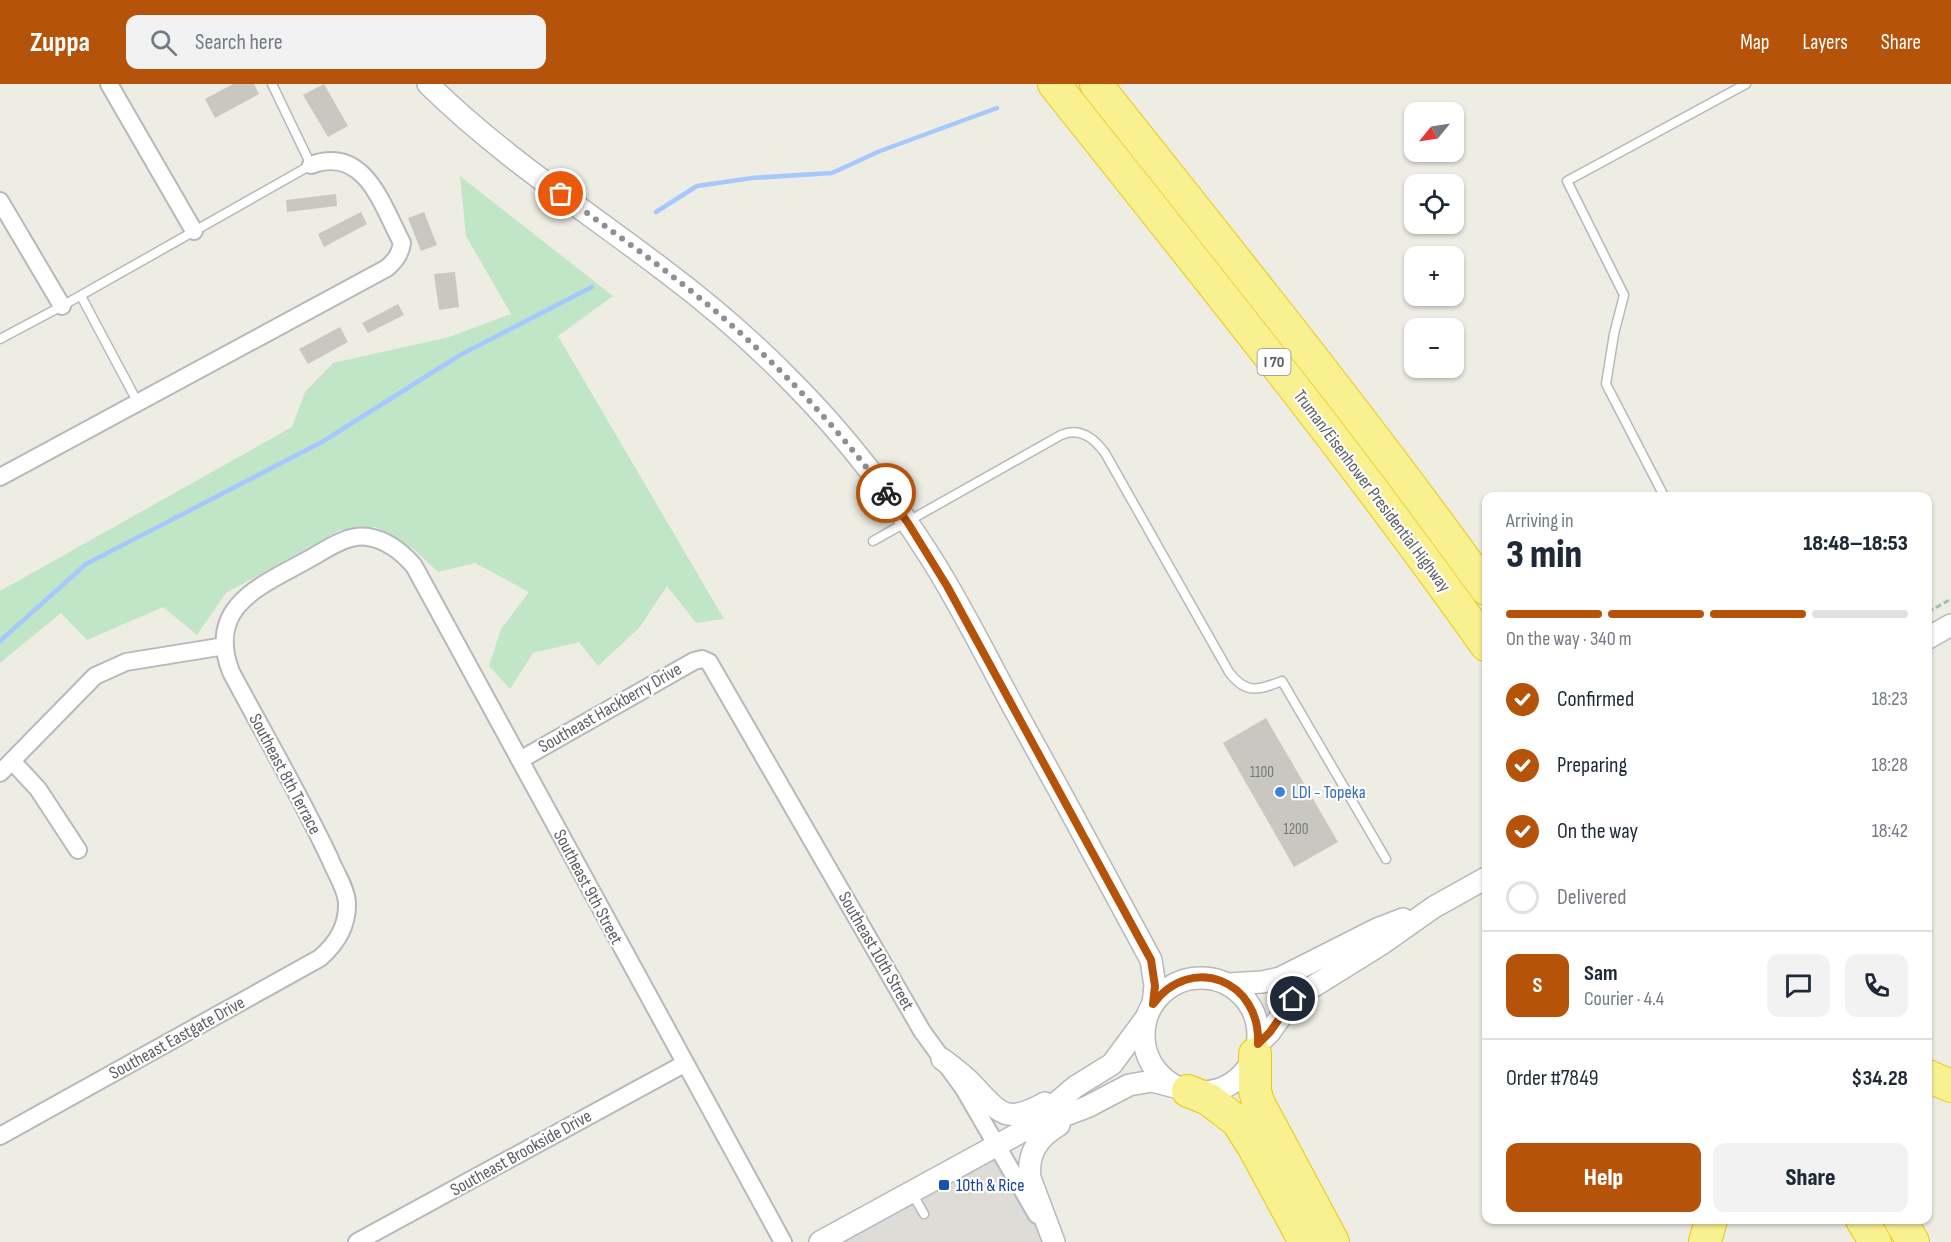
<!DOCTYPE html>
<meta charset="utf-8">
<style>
body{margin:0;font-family:"Sofia Sans Condensed",sans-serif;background:#f2f2f3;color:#1f2937;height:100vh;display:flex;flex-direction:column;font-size:22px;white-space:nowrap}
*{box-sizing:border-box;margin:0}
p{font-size:20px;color:#747a83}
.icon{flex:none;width:33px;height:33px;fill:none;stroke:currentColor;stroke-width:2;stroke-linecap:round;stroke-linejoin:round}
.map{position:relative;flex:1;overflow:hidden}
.panel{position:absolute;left:1482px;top:408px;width:450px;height:732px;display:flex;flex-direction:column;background:#fff;border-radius:12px;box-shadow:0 2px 4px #0004}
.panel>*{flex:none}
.needle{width:39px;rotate:240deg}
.tools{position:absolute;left:1404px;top:18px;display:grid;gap:12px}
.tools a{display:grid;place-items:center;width:60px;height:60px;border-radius:12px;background:#fff;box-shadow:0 2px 4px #0004;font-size:30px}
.pin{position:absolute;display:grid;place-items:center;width:51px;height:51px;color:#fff;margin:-26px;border:3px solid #fff;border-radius:50%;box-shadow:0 2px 6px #0007}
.courier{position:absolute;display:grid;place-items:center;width:60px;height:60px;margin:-30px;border:4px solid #b45309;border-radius:50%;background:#fff;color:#222;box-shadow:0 2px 8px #0007}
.summary em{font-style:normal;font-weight:800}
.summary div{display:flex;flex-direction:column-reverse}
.summary{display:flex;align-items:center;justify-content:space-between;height:102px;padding:0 24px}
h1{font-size:39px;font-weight:800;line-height:45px}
.bar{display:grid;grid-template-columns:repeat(4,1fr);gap:9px 6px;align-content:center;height:72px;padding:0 24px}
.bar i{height:8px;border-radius:4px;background:#e0e1e3}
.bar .on{background:#b45309}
.bar p{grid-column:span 4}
.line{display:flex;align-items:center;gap:15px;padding:0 24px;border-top:2px solid #e0e1e3}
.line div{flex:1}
.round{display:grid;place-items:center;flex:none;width:63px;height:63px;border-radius:12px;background:#f2f2f3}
ol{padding:0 24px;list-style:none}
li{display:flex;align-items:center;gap:18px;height:66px}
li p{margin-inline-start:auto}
li .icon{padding:6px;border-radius:50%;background:#b45309;color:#fff;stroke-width:4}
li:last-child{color:#747a83}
li i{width:33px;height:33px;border:3px solid #e0e1e3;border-radius:50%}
.action{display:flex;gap:12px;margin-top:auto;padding:12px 24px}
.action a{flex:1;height:69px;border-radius:12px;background:#b45309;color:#fff;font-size:24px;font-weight:800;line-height:69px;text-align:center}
.action a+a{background:#f2f2f3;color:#1f2937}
header{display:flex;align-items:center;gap:36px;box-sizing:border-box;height:84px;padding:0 30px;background:#b45309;color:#fff}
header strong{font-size:28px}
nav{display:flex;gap:33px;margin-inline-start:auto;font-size:21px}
.search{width:420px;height:54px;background:#f2f2f3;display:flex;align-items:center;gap:15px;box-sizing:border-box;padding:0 21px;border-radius:12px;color:#747a83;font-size:22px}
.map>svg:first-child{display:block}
.industrial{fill:#dddcd6}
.green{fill:#c1e5c7}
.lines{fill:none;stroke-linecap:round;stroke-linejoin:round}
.stream{stroke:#a6c8fc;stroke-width:4.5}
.building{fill:#c9c8c0}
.service-casing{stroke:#b6b8be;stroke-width:11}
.minor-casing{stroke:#b6b8be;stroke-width:20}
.tertiary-casing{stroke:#b6b8be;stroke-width:24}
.motorway-casing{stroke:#eac908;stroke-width:34}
.path{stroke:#9bc5ae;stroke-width:3;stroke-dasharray:6 3;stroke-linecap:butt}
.service{stroke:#fff;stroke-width:8}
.minor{stroke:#fff;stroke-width:16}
.tertiary{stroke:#fff;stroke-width:21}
.motorway{stroke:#f9f090;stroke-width:32}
.done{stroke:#8f9091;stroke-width:6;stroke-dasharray:0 10.8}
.route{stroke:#b45309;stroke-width:8}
.shop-dot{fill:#3f7fe0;stroke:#fff;stroke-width:2}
.transit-dot{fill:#1a4fb4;stroke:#fff;stroke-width:2}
.labels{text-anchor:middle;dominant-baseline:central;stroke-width:4.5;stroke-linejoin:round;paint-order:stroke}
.number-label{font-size:15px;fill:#77787b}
.shield{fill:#fff;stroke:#8d8e92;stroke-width:1.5}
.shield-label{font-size:16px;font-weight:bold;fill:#5c5e64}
.street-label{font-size:18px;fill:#5c5e64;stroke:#fff}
.shop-label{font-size:18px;fill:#366cbe;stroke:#fff;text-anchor:start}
.transit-label{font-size:18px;fill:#164399;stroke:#fff;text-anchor:start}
</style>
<header>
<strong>Zuppa</strong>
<div class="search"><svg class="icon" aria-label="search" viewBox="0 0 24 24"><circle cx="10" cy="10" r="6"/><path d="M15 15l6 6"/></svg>Search here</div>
<nav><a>Map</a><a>Layers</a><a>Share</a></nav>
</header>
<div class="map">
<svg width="1951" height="1158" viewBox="0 0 1951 1158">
<rect width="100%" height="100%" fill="#eeede4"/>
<polygon class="industrial" points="997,1062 1052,1158 837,1158"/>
<polygon class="green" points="460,92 613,212 558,252 724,535 696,539 667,502 640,543 598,582 579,558 533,569 510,605 489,582 501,545 529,508 475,479 438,488 411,463 376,443 340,446 226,509 197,551 163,523 87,556 61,529 0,579 0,507 292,343 305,308 333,279 449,253 511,230 466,152"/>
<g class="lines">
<g class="stream">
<polyline points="656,128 697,102 752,94 832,89 880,67 997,24"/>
<polyline points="0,557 86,480 322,358 460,271 592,203"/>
</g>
</g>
<g class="building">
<polygon points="233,0 254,0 259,10 215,34 205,15"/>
<polygon points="324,0 348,42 328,53 303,11"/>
<polygon points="336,110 337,122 287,128 286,116"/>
<polygon points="361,128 367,140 324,163 318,150"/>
<polygon points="424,128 437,161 421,167 408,134"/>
<polygon points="455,188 459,223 439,226 434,190"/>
<polygon points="398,220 404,231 368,249 362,239"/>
<polygon points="340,243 348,258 308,280 299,265"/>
<polygon points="1266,634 1338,758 1294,783 1223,659"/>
</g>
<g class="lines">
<g class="service-casing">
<g id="service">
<polyline points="81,212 138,319"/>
<polyline points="0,255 62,222 311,81 272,0"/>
<polyline points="1664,412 1606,300 1614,250 1624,211 1567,97 1746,0"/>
<path d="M873,457l188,-106c19,-8 33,3 44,18l124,219c17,23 30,18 53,9l104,178"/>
<polyline points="912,1109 924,1130"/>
</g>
</g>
<g class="minor-casing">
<g id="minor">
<polyline points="109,0 194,147"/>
<polyline points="0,117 62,222"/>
<path d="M0,393l387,-209c9,-8 13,-14 15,-25 -20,-38 -37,-98 -91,-78"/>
<polyline points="520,676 694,577 702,575 709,578 922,947 964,1005 1037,1131"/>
<polyline points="12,677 38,705 78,766"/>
<polyline points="0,689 95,592 126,578 225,562"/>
<path d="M0,1052l320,-178c17,-15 28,-32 27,-56 -1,-14 -12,-30 -17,-43 -30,-64 -66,-125 -99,-187 -26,-67 32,-87 78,-113 18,-10 38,-25 59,-22 19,3 34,15 46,29l369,676"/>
<polyline points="357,1158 684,980"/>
</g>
</g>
<g class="tertiary-casing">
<g id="tertiary">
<path d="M428,0c72,71 157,126 237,187 44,33 87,70 126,110 53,53 100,114 140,177 31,49 57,102 84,152 46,83 91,166 136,250l4,26 -2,18"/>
<polyline points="1928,554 1951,541"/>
<circle cx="1201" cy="951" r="57"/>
<polyline points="1228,900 1262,898 1280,894 1377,845 1403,835"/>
<polyline points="1258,960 1270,948 1293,915 1383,859 1434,823 1486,794"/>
<path d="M942,975c11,8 23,17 32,27 27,29 33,38 71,17"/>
<polyline points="1034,1038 1075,1003 1112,980 1146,934"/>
<polyline points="820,1158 1023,1047 1087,1023 1129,1001 1152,997 1179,1004"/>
<path d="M1054,1158l-24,-64c-3,-26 9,-41 29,-53"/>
</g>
</g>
<g class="motorway-casing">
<g id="motorway">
<path d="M1054,0c147,185 296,369 432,561"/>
<path d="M1096,0c132,167 266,332 390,505"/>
<polyline points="1255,970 1255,1007 1258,1018 1333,1158"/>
<polyline points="1928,992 1951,1002"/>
<polyline points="1188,1007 1208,1015 1237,1037 1253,1062 1305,1158"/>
<polyline points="1862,1136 1875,1158"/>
<polyline points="1900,1136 1913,1158"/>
<polyline points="1705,1158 1711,1136"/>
</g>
</g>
<polyline class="path" points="1928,528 1951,515"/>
<use href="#service" class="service"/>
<use href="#minor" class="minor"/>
<use href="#tertiary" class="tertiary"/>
<use href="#motorway" class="motorway"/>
</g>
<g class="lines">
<path class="done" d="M561,110c49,36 99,71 146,110 67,56 127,119 179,189"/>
<path class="route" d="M886,409l22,30 39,63 204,374 4,26 -2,18c38,-51 108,-24 105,40l12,-12 23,-33"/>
</g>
<circle class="shop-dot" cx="1280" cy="708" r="6"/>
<rect class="transit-dot" x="938" y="1095" width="12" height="12" rx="3"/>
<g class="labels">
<g class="number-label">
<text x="1262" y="688">1100</text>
<text x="1296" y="745">1200</text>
</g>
<rect class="shield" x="1257.5" y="265" width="33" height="26" rx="4.5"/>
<g class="shield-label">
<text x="1274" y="278">I 70</text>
</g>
<g class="street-label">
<text transform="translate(1372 407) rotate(53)">Truman/Eisenhower Presidential Highway</text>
<text transform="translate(610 624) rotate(-30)">Southeast Hackberry Drive</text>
<text transform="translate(285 690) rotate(62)">Southeast 8th Terrace</text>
<text transform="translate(588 803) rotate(62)">Southeast 9th Street</text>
<text transform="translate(876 867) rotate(60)">Southeast 10th Street</text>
<text transform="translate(177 954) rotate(-29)">Southeast Eastgate Drive</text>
<text transform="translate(521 1069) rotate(-29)">Southeast Brookside Drive</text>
</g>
<g class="shop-label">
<text x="1292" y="708">LDI - Topeka</text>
</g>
<g class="transit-label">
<text x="956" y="1101">10th &amp; Rice</text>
</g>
</g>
</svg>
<div class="tools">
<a><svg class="needle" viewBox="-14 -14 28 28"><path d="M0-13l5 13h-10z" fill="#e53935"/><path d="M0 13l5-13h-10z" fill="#747a83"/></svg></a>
<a><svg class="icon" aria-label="locate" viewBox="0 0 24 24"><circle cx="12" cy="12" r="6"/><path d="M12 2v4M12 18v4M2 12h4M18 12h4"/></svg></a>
<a>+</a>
<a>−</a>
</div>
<div class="pin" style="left:561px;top:110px;background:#ea580c"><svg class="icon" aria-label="bag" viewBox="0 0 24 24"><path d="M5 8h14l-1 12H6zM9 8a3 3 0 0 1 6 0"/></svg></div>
<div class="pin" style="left:1293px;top:915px;background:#1f2937"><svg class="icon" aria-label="home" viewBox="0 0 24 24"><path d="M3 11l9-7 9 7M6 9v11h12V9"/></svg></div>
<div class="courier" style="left:886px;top:409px"><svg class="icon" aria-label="bike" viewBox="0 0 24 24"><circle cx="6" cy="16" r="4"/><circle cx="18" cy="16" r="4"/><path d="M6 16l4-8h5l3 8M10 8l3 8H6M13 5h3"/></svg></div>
<section class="panel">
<div class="summary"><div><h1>3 min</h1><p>Arriving in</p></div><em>18:48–18:53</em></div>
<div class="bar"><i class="on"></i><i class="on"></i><i class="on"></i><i></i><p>On the way · 340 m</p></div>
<ol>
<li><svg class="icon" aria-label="check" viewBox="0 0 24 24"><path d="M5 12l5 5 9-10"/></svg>Confirmed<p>18:23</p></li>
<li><svg class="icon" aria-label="check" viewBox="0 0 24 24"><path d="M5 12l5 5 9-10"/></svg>Preparing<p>18:28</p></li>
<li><svg class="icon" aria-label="check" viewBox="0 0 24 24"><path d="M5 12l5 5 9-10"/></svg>On the way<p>18:42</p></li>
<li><i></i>Delivered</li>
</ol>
<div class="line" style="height:108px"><b class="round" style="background:#b45309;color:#fff">S</b><div><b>Sam</b><p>Courier · 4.4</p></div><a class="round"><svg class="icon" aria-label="chat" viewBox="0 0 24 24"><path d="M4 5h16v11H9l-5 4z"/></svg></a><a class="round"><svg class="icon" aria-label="phone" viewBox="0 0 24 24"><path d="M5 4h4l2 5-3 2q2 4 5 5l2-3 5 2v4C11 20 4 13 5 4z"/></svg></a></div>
<div class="line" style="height:78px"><div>Order #7849</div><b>$34.28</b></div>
<div class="action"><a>Help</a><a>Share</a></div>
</section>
</div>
